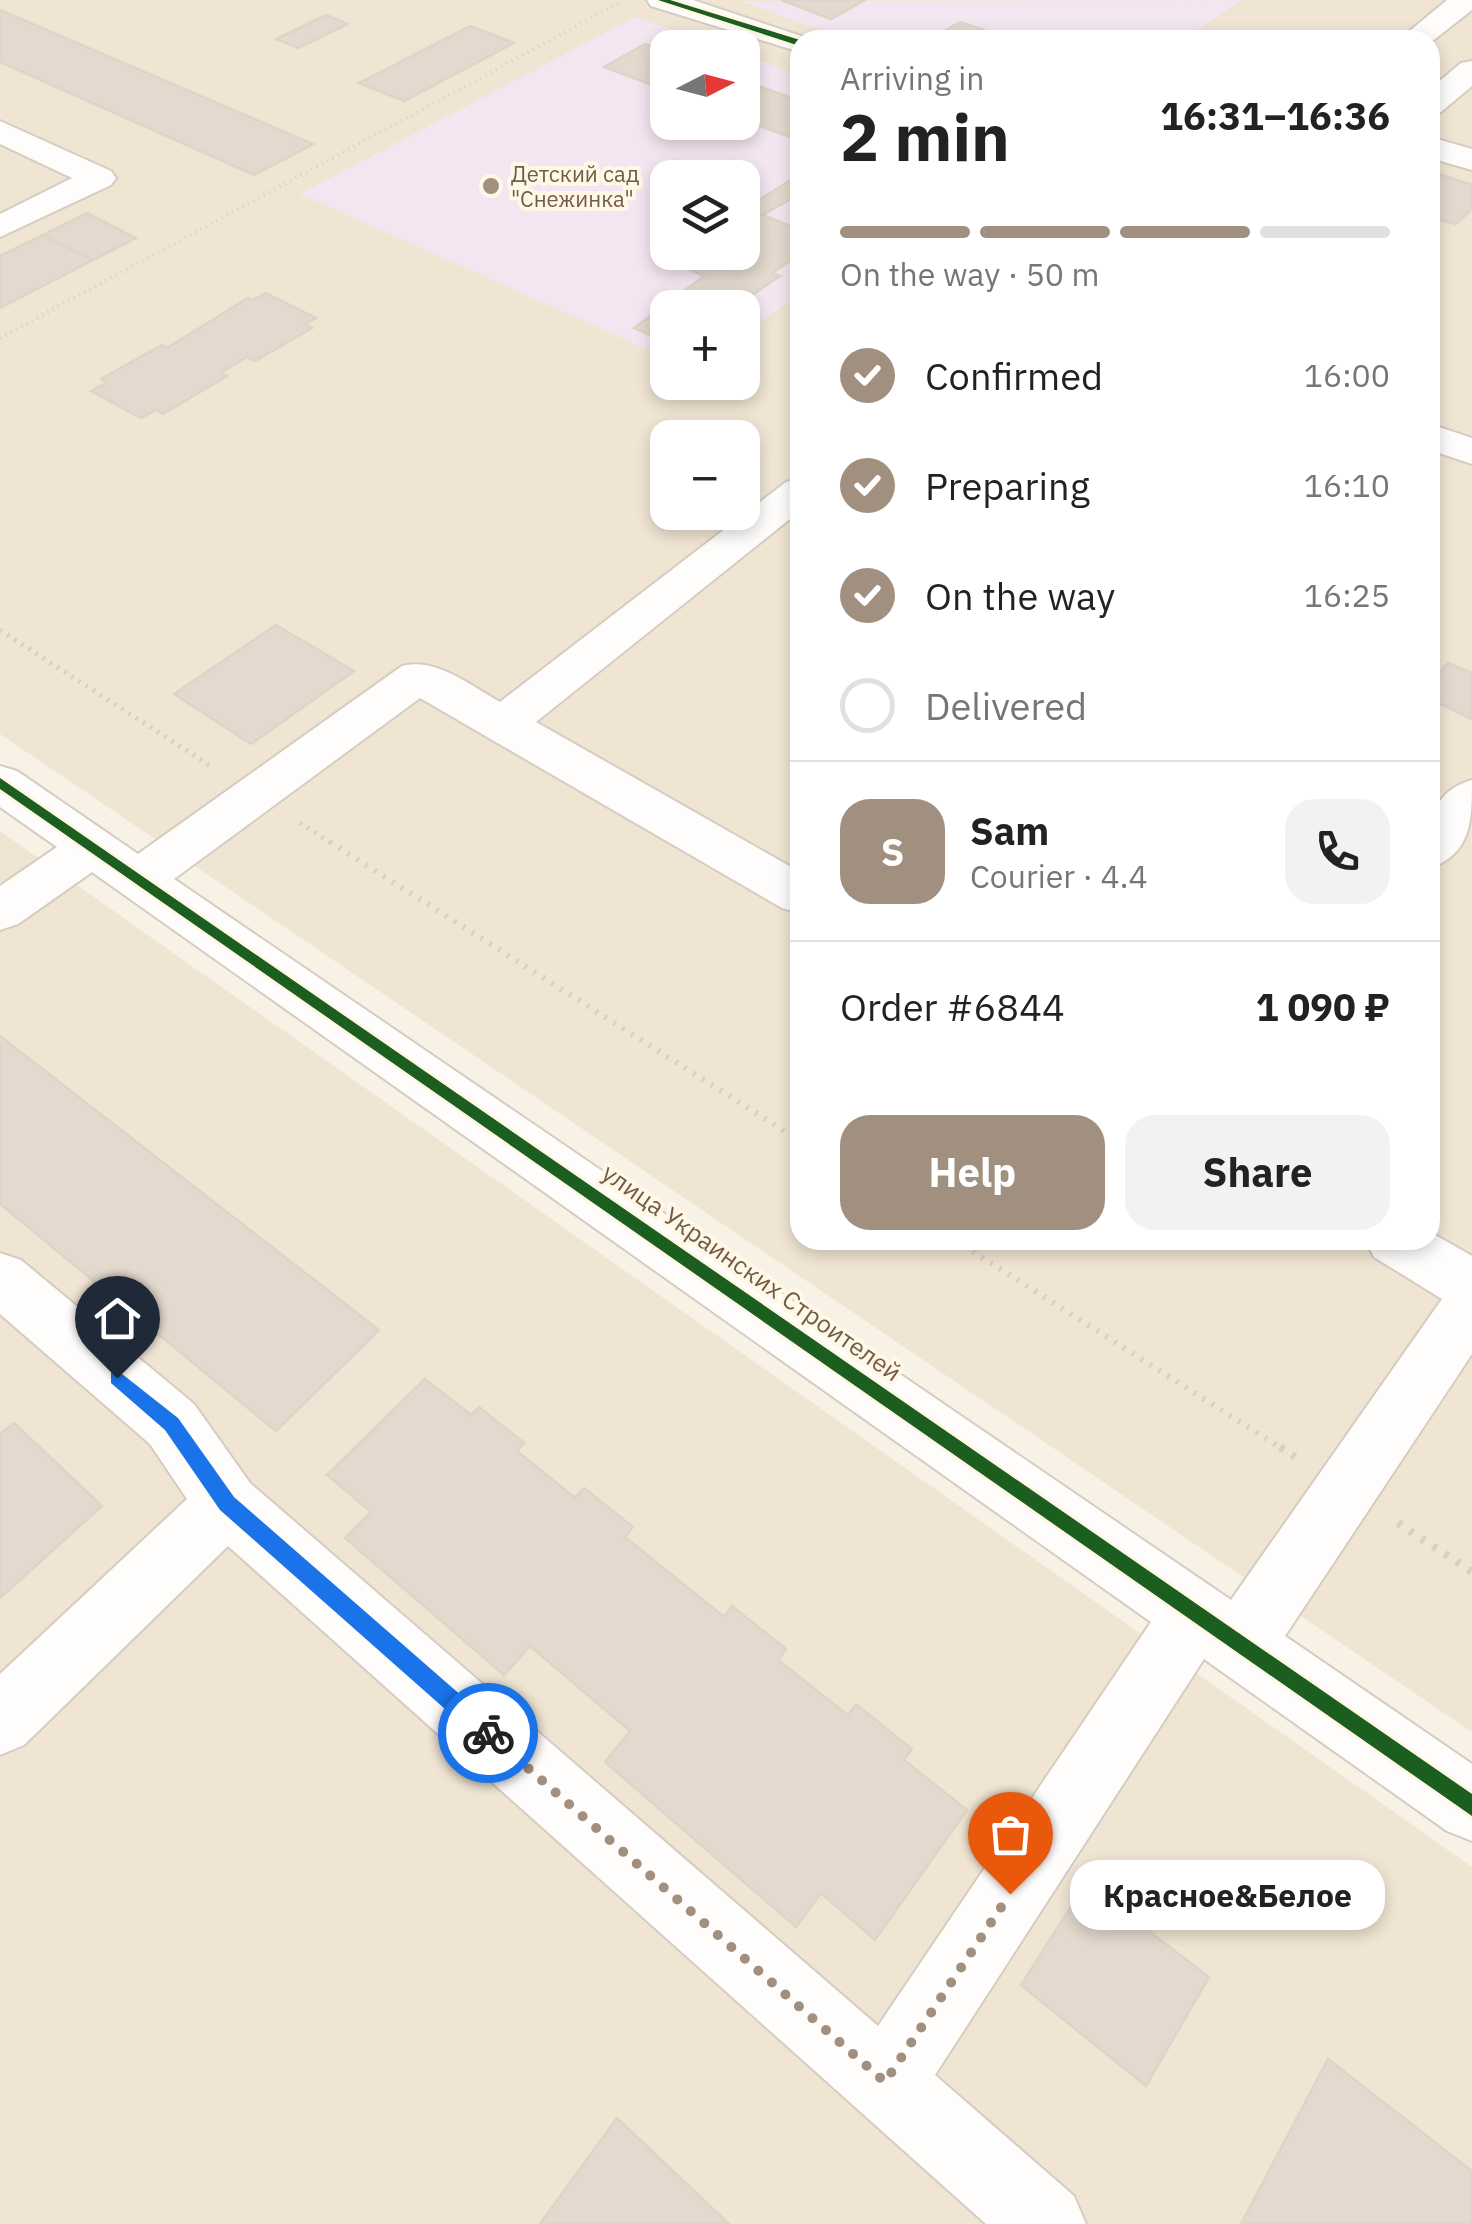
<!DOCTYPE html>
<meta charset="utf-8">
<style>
body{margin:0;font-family:"IBM Plex Sans",sans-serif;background:#f2f2f2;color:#222;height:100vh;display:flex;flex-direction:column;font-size:38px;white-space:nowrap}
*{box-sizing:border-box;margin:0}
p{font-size:32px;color:#767676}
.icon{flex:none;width:55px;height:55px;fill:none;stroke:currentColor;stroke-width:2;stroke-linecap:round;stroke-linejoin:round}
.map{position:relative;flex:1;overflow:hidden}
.panel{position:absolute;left:790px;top:30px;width:650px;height:1220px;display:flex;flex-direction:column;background:#fff;border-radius:30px;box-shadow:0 5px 15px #0003}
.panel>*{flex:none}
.needle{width:65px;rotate:84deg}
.tools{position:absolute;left:650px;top:30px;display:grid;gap:20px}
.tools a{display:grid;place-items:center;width:110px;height:110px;border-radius:20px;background:#fff;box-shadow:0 5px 15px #0003;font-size:50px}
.pin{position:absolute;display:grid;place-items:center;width:85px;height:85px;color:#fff;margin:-102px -42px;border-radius:50% 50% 50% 0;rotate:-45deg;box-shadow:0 0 10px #0007}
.pin .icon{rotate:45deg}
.courier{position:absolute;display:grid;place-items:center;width:100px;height:100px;margin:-50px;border:8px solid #1a73e8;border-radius:50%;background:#fff;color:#222;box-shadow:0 2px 12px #0007}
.bubble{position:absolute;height:70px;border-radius:30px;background:#fff;box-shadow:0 5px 15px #0003;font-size:32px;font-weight:700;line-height:70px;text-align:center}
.overview em{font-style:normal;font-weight:700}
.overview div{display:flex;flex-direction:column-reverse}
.overview{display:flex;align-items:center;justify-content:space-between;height:170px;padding:0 50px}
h1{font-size:65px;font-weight:700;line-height:75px}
.bar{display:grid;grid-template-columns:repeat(4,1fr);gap:15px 10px;align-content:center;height:120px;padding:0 50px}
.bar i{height:12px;border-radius:8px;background:#e0e0e0}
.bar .selected{background:#a1907f}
.bar p{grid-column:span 4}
.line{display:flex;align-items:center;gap:25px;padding:0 50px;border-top:2px solid #e0e0e0}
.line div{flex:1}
.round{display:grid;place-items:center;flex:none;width:105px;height:105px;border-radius:30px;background:#f2f2f2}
ol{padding:0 50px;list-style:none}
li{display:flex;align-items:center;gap:30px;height:110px}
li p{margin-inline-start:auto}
li .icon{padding:10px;border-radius:50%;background:#a1907f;color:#fff;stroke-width:4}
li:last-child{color:#767676}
li i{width:55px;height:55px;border:5px solid #e0e0e0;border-radius:50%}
.button{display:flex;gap:20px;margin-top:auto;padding:20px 50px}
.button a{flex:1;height:115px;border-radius:30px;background:#a1907f;color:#fff;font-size:40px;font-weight:700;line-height:115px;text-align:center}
.button a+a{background:#f2f2f2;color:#222}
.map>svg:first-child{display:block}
.residential{fill:#f0e5d3;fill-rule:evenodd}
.education{fill:#f4e6f0;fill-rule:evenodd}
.building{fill:#e3d9ce;stroke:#dfd4c8;stroke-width:2.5}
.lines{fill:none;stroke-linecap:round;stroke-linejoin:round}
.minor-casing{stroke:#d5ccc2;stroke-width:4}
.path-far3{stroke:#d7d0c9;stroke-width:4;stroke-dasharray:1 5;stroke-linecap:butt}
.path-far2{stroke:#d7d0c9;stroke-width:5;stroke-dasharray:2.5 6;stroke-linecap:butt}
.path-far1{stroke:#d7d0c9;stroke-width:6;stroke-dasharray:2.5 8;stroke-linecap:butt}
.path{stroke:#d7d0c9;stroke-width:8;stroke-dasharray:4 10;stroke-linecap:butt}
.minor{fill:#fefdfb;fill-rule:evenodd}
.cycleway-casing{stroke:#fff8e6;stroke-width:6}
.cycleway{fill:#1b5e20;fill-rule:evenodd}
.route{fill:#1a73e8}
.done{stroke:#a1907f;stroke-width:10;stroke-dasharray:0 18}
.poi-dot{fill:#a1907f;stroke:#fff8e6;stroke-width:4}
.labels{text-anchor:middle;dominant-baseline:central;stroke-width:8;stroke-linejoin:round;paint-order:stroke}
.far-poi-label{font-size:22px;fill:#735b47;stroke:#fff8e6;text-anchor:start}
.street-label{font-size:25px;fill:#735b47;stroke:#fff8e6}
</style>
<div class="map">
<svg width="1472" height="2224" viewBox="0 0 1472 2224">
<rect width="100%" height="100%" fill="#f7f1e6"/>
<g class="residential">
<path d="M0,0h1472v1732l-1472,-998zM800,40h630v1200h-630zM668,48h74v74h-74zM668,178h74v74h-74zM668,308h74v74h-74zM668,438h74v74h-74z"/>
<polygon points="0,831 1472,1867 1472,2224 0,2224"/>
</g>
<g class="education">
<polygon points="1242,0 1181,40 848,40 741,1"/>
<path d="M635,17l86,30 -53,1v74h74l1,-67 57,20v219l-57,40 -1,-26h-74l-1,50 -367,-164zM668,178h74v74h-74z"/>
</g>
<g class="building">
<polygon points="781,0 865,0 831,19"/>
<polygon points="0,10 313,144 254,175 0,62"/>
<polygon points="326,15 348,24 298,48 276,39"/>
<polygon points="960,22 1012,40 929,40"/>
<polygon points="470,26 514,43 404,101 359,83"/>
<polygon points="645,44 668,52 668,91 604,67"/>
<polygon points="742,80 800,101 800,141 742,119"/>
<polygon points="1430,171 1472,185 1472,209 1456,224 1430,218"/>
<polygon points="800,174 800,194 742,226 742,211"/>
<polygon points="87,213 136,238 93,260 43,235"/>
<polygon points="761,214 800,230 800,254 772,273 780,276 739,304 668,308 668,343 634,328 704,276 681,266 702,252 742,252 742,226"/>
<polygon points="43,235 93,260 0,308 0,256"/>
<polygon points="266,293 316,318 305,324 312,328 255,361 247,357 220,373 227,376 163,414 156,410 141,418 91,391 106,383 101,379 162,345 167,348 248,298 253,300"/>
<polygon points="276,625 354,671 251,744 174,694"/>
<polygon points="1448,663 1472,673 1472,719 1430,699 1430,684"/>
<polygon points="0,1036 379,1330 276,1431 0,1204"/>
<polygon points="425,1379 471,1415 479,1407 524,1443 517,1451 575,1498 584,1488 633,1527 625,1537 724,1617 732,1606 786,1649 778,1660 848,1715 856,1704 912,1749 904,1760 967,1810 875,1940 821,1893 796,1927 605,1762 630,1731 530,1646 504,1675 345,1538 371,1512 327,1475"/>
<polygon points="14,1423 102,1506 0,1598 0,1434"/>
<polygon points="1086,1883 1209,1977 1146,2086 1021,1985"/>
<polygon points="1328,2059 1472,2171 1472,2224 1241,2224"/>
<polygon points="617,2118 729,2224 540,2224"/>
</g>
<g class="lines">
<g class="minor-casing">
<g id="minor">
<polygon points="647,0 693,0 813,40 800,40 800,52 651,6"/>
<polygon points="1447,0 1472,0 1472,10 1430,43 1399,40"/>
<polygon points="1472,61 1472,86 1441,112 1430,115 1430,89 1461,63"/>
<polygon points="0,121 111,171 116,178 111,185 0,237 0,214 72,178 0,144"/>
<polygon points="1430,137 1472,149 1472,170 1430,158"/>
<polygon points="1430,424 1472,438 1472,464 1430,450"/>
<path d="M800,479v32l-264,211 264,150v41l-18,-5 -362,-210 -246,181 1057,721 211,-301 -68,-42 -9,-17h65v-8l42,24v98l-187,282 187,128v77l-25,-10 -243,-172 -269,416 139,121 12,28h-100l-758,-678 -204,199 -24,10v-81l187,-175 -37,-55 -150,-130v-61l21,7 173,144 56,79 628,543 273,-404 -1059,-750 -74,52 -18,6v-44l57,-39 -57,-40v-41l17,5 121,83 264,-188c34,-9 69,20 98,36l286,-220z"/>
<path d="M1472,780c0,39 0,74 -42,88 0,-40 -3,-75 42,-88z"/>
</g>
</g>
<polyline class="path-far3" points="0,338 619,3"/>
<g class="path-far2">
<polyline points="0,630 209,765"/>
<polyline points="300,823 333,844"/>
</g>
<g class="path-far1">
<polyline points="330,842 800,1141"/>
<polyline points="955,1240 1284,1450"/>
</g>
<g class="path">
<polyline points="1280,1447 1295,1457"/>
<polyline points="1398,1523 1472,1572"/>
</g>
<use href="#minor" class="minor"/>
<g class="cycleway-casing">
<g id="cycleway">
<polygon points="658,0 670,0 800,40 800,46"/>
<polygon points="0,778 1472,1794 1472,1816 0,789"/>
</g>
</g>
<use href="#cycleway" class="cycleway"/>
</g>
<polygon class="route" points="117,1370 178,1418 234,1497 495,1725 495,1740 480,1740 220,1510 165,1430 111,1383 111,1372"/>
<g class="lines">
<polyline class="done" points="488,1733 885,2082 1010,1894"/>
</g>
<circle class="poi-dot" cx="491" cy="186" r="10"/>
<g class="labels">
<g class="far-poi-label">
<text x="511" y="173">Детский сад<tspan x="511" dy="25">"Снежинка"</tspan></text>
</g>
<g class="street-label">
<text transform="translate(752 1272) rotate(35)">улица Украинских Строителей</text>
</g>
</g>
</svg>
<div class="tools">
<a><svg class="needle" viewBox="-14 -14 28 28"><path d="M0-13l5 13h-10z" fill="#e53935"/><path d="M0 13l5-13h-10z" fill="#767676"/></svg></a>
<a><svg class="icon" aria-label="layers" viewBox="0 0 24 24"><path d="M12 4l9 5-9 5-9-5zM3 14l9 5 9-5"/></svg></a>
<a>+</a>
<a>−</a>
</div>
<div class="pin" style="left:1010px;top:1894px;background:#ea580c"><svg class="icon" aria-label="bag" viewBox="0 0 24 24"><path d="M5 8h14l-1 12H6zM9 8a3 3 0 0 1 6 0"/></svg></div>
<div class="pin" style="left:117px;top:1378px;background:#1f2937"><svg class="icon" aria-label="home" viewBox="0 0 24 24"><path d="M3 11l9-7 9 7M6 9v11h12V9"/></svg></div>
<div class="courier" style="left:488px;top:1733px"><svg class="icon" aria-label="bike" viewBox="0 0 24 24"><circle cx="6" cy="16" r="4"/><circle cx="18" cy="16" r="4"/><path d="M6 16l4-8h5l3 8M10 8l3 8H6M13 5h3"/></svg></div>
<div class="bubble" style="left:1070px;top:1860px;width:315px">Красное&amp;Белое</div>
<section class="panel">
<div class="overview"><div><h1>2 min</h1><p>Arriving in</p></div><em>16:31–16:36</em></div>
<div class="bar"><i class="selected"></i><i class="selected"></i><i class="selected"></i><i></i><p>On the way · 50 m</p></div>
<ol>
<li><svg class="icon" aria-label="check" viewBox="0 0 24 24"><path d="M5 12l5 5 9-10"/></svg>Confirmed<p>16:00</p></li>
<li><svg class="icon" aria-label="check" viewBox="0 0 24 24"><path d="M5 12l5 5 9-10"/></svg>Preparing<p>16:10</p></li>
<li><svg class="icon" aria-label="check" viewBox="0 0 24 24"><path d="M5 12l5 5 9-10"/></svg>On the way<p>16:25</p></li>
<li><i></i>Delivered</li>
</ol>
<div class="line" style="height:180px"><b class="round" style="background:#a1907f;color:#fff">S</b><div><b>Sam</b><p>Courier · 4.4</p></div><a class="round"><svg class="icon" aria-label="phone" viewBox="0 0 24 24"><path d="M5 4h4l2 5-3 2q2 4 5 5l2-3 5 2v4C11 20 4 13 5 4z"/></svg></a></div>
<div class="line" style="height:130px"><div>Order #6844</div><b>1 090 ₽</b></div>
<div class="button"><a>Help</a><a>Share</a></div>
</section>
</div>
